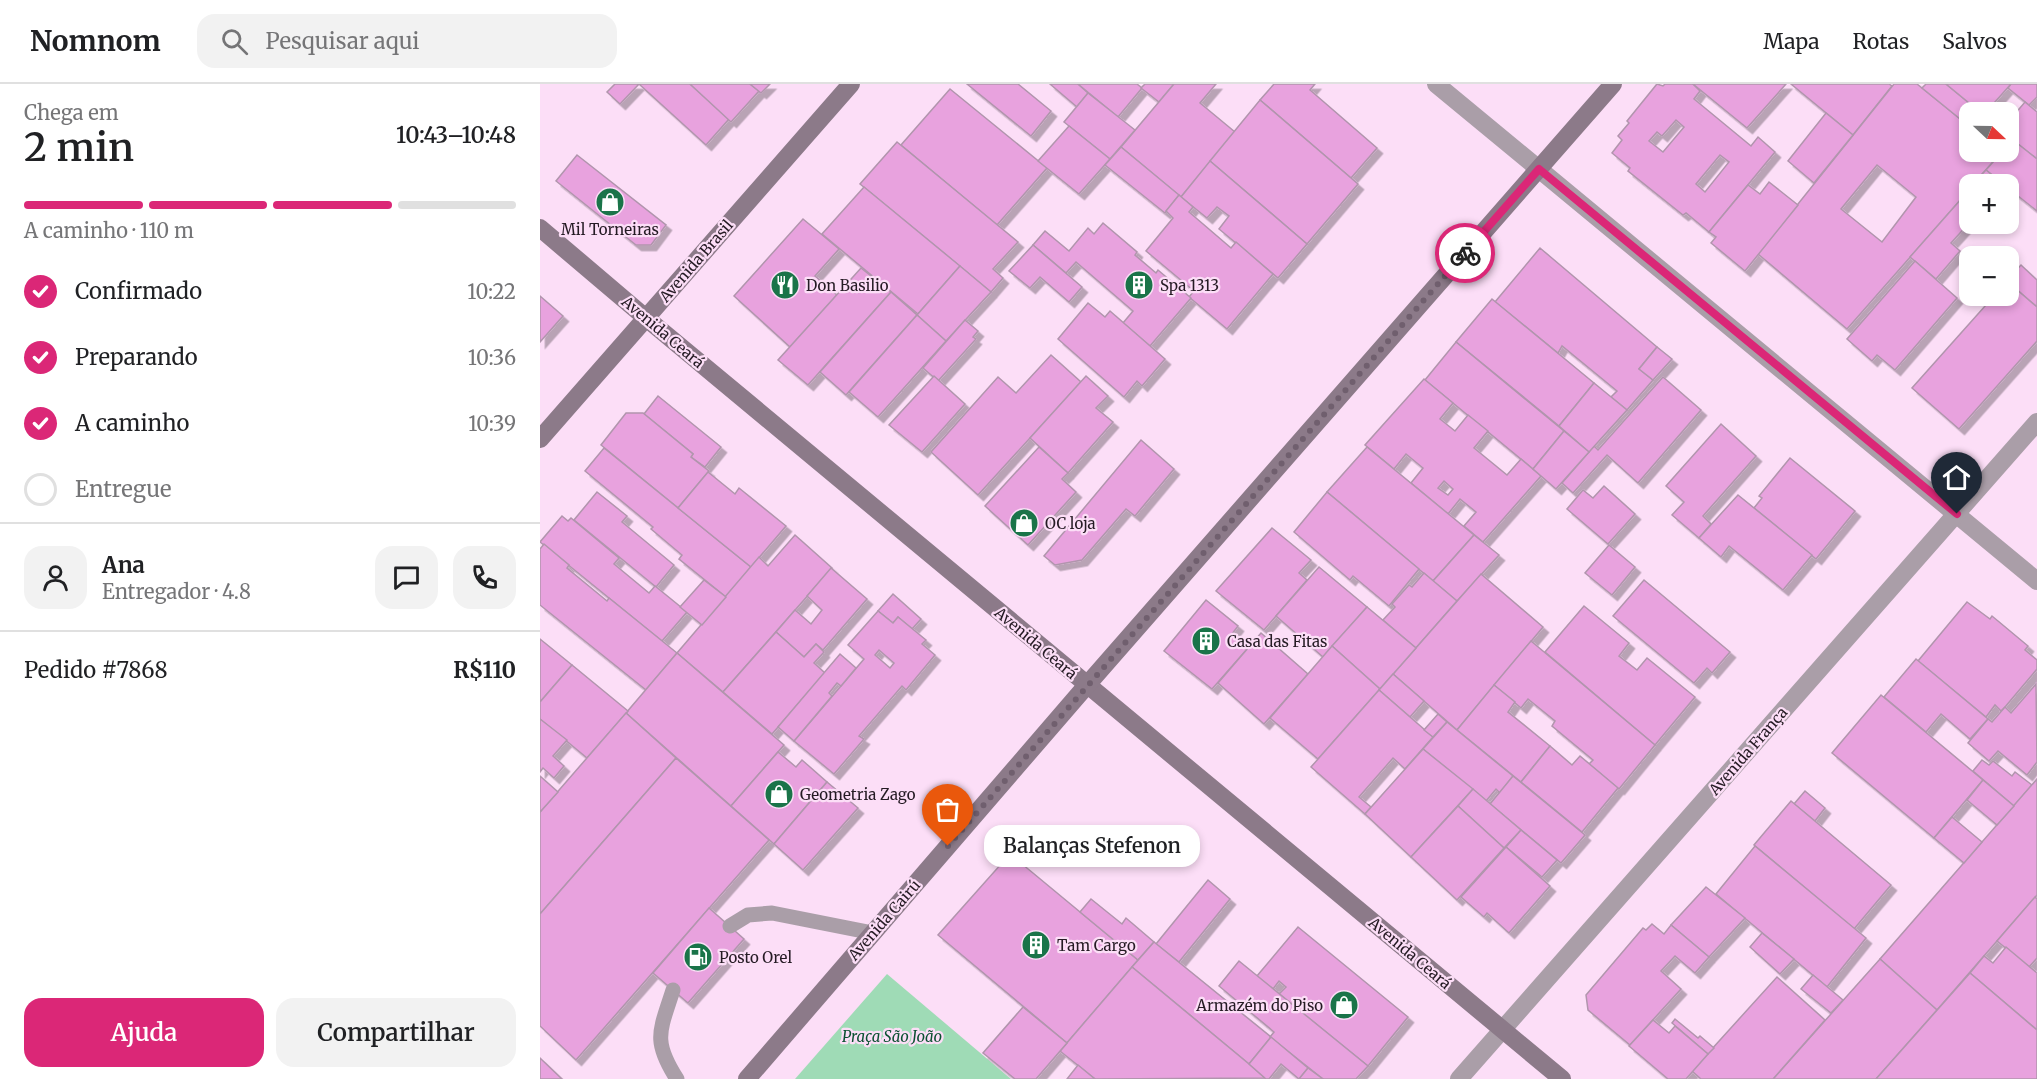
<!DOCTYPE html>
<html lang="pt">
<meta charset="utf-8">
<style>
body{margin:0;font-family:Merriweather,serif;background:#f2f2f2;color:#202124;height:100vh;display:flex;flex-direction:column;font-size:22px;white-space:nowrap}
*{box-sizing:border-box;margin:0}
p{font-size:20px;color:#757577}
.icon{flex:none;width:33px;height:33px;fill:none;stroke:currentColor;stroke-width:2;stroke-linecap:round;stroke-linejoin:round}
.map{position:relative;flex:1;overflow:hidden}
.side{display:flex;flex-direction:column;background:#fff;width:540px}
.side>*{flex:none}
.needle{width:39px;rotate:112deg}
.controls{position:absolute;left:1419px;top:18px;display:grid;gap:12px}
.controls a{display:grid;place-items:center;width:60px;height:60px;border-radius:12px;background:#fff;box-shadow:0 3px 9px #0003;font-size:30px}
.pin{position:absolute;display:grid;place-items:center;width:51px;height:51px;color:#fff;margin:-62px -26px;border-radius:50% 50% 50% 0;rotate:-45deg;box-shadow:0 0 6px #0007}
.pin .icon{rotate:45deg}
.courier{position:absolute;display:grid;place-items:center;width:60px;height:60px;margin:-30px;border:4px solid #db2777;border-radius:50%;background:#fff;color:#222;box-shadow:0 2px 8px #0007}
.bubble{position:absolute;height:42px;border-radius:18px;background:#fff;box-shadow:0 3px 9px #0003;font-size:20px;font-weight:600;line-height:42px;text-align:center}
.overview em{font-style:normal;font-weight:600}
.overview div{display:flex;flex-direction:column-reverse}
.overview{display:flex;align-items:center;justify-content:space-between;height:102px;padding:0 24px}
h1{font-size:39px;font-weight:600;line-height:45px}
.bar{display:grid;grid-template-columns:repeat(4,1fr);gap:9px 6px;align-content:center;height:72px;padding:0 24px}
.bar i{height:8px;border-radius:4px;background:#e0e0e0}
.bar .active{background:#db2777}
.bar p{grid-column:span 4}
.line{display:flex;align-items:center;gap:15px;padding:0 24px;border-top:2px solid #e0e0e0}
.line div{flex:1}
.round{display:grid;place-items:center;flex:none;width:63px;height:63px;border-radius:18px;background:#f2f2f2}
ol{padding:0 24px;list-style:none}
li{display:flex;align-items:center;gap:18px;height:66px}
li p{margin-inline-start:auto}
li .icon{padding:6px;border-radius:50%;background:#db2777;color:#fff;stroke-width:4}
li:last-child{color:#757577}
li i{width:33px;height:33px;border:3px solid #e0e0e0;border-radius:50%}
.primary-button{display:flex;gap:12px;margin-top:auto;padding:12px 24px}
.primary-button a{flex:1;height:69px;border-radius:18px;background:#db2777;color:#fff;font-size:24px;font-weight:600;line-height:69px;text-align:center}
.primary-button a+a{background:#f2f2f2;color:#202124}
header{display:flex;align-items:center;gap:36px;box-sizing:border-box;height:84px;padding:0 30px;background:#fff;border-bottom:2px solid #e0e0e0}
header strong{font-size:28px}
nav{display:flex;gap:33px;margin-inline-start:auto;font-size:21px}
.search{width:420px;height:54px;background:#f2f2f2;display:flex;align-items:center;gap:15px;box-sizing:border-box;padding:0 21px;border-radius:18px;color:#757577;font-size:22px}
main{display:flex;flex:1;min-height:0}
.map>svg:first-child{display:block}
.green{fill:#9fdbb6}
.building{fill:#e8a2de;stroke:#b195ad;stroke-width:1.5;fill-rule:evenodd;filter:url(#shadow)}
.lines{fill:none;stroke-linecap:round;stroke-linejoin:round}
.lane{stroke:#aa9ea8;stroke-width:15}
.street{stroke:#aa9ea8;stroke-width:18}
.secondary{stroke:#8c7a89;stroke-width:18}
.done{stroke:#705f6e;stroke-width:6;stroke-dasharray:0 10.8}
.route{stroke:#db2777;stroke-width:8}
.labels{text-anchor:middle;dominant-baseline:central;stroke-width:4.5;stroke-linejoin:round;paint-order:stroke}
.poi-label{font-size:15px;fill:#251b24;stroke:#fcdef7;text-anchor:start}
.street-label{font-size:15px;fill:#251b24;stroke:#fcdef7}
.park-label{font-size:15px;font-style:italic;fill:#0a5030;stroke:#fcdef7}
</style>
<header>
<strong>Nomnom</strong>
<div class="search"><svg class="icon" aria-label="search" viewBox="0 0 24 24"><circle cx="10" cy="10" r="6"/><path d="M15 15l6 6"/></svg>Pesquisar aqui</div>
<nav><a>Mapa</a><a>Rotas</a><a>Salvos</a></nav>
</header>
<main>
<section class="side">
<div class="overview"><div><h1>2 min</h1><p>Chega em</p></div><em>10:43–10:48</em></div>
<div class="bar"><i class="active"></i><i class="active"></i><i class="active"></i><i></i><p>A caminho · 110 m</p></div>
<ol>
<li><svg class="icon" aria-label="check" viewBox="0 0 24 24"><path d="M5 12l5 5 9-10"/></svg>Confirmado<p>10:22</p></li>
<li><svg class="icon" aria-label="check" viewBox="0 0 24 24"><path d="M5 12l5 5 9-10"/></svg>Preparando<p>10:36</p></li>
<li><svg class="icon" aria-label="check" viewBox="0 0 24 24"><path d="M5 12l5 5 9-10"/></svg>A caminho<p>10:39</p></li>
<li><i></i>Entregue</li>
</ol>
<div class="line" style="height:108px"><a class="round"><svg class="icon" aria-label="person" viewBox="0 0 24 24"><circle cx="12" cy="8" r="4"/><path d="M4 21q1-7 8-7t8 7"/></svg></a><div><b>Ana</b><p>Entregador · 4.8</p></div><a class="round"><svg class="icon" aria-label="chat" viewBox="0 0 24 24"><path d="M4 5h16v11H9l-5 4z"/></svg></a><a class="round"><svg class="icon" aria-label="phone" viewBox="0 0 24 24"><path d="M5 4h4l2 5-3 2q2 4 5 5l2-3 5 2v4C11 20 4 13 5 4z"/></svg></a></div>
<div class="line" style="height:78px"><div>Pedido #7868</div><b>R$110</b></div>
<div class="primary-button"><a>Ajuda</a><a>Compartilhar</a></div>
</section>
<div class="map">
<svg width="1497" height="995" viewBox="0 0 1497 995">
<defs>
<filter id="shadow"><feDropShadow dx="5.5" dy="5.5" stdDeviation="0" flood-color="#0004"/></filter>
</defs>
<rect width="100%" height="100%" fill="#fcdef7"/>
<polygon class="green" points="347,890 471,995 255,995"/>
<g class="building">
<polygon points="75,0 99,0 80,20 67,8"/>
<polygon points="99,0 150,0 189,35 166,61"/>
<polygon points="150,0 210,0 219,7 191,38"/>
<polygon points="210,0 230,0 221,9"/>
<polygon points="427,0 478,0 511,27 491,52"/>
<polygon points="510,0 538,0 548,9 537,23"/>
<polygon points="538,0 597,0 602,4 578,33"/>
<polygon points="605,0 634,0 619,18 601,4"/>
<polygon points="634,0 676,0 660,19 695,48 641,113 581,63"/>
<polygon points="734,0 775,0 770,6 837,64 811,94 720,16"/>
<path d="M1117,0l6,2 2,-2h28l7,7 -6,8 57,47 7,-9 17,15 -66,80 -23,-19 -3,2 -55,-44 2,-3 -18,-15 10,-13 -4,-4 11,-13 -2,-2zM1136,36l8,7 -21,25 -14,-11 8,-9 5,4zM1180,71l9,7 -24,30 -9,-8z"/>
<polygon points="1153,0 1246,0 1207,44"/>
<polygon points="1251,0 1349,0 1352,2 1313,51"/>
<path d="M1354,0h23l53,43v25l31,1 -28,31h-3v5l-123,140 -89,-75zM1337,81l39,32 -34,45 -41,-33z"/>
<polygon points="1386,0 1406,0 1440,28 1430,28 1430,43 1382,4"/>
<polygon points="1406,0 1471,0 1446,28 1440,28"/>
<polygon points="1471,0 1497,0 1497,13 1489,21 1468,4"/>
<polygon points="410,5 507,84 457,141 361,61"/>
<polygon points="548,9 595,46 570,75 524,38"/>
<polygon points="720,16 818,100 767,160 670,77"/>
<polygon points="1485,18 1497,28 1497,75 1468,52 1468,38"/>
<polygon points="1286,29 1313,51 1274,99 1248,77"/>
<polygon points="529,42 570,75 539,110 498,77"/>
<polygon points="1473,56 1497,75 1497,127 1468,104 1468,100 1464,100 1446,86 1462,68 1468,68 1468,60"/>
<polygon points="357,58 478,158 453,185 463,194 451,208 320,100"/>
<polygon points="581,63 639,111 625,129 565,81"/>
<polygon points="37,71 126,141 111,161 96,161 16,97"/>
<polygon points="670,77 767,160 738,194 679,145 689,132 677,123 667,134 641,113"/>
<polygon points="1446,86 1463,100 1433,100"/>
<polygon points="1229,98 1258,121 1205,187 1171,159 1176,153 1169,148 1208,101 1220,110"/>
<polygon points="324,103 420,182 378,230 282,150"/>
<polygon points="1430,105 1430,138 1411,159 1420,167 1396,195 1370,173"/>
<polygon points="639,111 653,123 649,128 691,164 696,158 733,190 687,245 649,213 654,207 606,167 633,134 626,127"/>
<polygon points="263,135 299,165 275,192 297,211 250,263 194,212"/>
<polygon points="563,139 597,168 595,171 616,189 618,186 651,214 610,262 583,239 593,227 536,178 526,189 493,161 505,147 529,167 548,144 554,150"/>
<polygon points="493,161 542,203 529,218 500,193 490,204 469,187"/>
<polygon points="1000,164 1117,263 1099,285 1113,296 1087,326 1071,313 1077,307 1022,262 1018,269 955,218"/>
<polygon points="1469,174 1479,183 1468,195 1468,175"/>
<polygon points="1375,177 1417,214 1355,286 1337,271 1332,277 1307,255"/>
<polygon points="1481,181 1497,196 1497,223 1468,198 1468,195"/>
<polygon points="420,182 451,208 406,257 377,231"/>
<polygon points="321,184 351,208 268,301 238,276"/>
<polygon points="1468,198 1497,223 1497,257 1419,345 1372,304 1454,212 1468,212"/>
<polygon points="351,208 377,231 306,311 280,288"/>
<polygon points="0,212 23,232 0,258"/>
<polygon points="952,215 1054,299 1019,342 916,258"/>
<polygon points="548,219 565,233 570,227 625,275 602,302 597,297 584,313 518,255"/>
<polygon points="377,231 406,257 338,333 309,308"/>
<polygon points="425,236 438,247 433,253 436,255 398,297 383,284"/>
<polygon points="916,258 1024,347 993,385 885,296"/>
<polygon points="1117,263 1132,275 1113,296 1099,285"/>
<polygon points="511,271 541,298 438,411 391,368 458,293 476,309"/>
<polygon points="394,292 425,320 382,368 349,341"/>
<polygon points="546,292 568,312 556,324 573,338 528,389 490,354"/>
<polygon points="1123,293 1161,326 1098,399 1067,371 1033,409 1022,399 1054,362 1058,366"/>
<path d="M884,295l29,24 -13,16 15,12 13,-16 20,16 -14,17 33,27 14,-16 20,17 -58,66 -19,-16 12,-14 -16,-13 -12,15 -37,-31 12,-15 -17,-14 -12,15 -29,-24zM904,397l9,8 -5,6 -10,-7z"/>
<polygon points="1054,299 1087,326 1049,368 1019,342"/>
<polygon points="118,312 181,363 165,383 151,373 153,370 104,330"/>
<polygon points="86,329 103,329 153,370 151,373 169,387 138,424 61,361"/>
<polygon points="1181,340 1216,372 1163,432 1171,440 1159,454 1132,431 1144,418 1126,402"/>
<polygon points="1024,347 1049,368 1016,405 993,385"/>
<polygon points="601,356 634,385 595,432 586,425 542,476 515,481 504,472"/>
<polygon points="499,363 528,389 522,395 536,408 488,461 445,422"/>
<polygon points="827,363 934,451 893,497 787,408"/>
<polygon points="64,364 211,483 186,513 139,475 142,471 111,445 113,443 45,387"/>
<polygon points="1250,374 1315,427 1276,475 1214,424 1222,414 1219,412"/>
<polygon points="168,388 195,410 199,404 246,442 211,483 138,424"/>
<polygon points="1064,402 1095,430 1068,460 1027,425 1043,406 1053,414"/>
<polygon points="57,408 87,432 82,438 134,481 116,503 34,436"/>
<polygon points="787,408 879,485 849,522 813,492 810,496 754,448"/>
<polygon points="1198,411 1272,471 1243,506 1189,462 1181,473 1159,454"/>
<polygon points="22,432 28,437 31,434 79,474 74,480 109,509 115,502 147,528 122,557 0,458"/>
<polygon points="732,444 771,476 759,489 767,496 724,546 676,507"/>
<polygon points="255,451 292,484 183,608 137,569 219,473 228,482"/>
<polygon points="934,451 959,471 917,517 893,497"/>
<polygon points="4,460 29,481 27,484 67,517 69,514 137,569 106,606 0,521 0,465"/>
<polygon points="1069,461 1095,483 1072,511 1045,489"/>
<polygon points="779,483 827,523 783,573 736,532"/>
<polygon points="291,484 327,515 283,566 276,560 264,573 236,548 255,526 271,540 282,526 267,512"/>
<polygon points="884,489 917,517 876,564 843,536 855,523 852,520 869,501 872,503"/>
<polygon points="941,490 1003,543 917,646 853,590"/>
<polygon points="164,496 186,513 162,541 140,523"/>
<polygon points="1104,496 1190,568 1172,589 1167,584 1154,599 1073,532"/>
<polygon points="353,510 381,535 372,545 358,533 353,539 338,527"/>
<polygon points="666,516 698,542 692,550 708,564 672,605 624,567"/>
<polygon points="1427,518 1450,535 1452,532 1488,562 1485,566 1497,576 1497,585 1465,623 1461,627 1455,621 1446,633 1378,577"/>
<polygon points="1044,522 1089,559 1079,572 1097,586 1107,574 1155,613 1115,661 1005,568"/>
<polygon points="827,523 876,564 840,605 792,562"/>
<path d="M338,527l15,12 5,-6 28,23 -4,4 13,11 -29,35 -4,-4 -43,50 5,3 -30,35 -40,-33 70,-82 -16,-14zM339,566l15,13 -4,5 -15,-13z"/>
<polygon points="236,548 264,573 276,560 284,568 274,579 285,589 232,650 183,608"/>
<polygon points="721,549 768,590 724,640 678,599"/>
<polygon points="0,555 32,581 0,618"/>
<polygon points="991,557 1115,661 1079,705 1049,680 1053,676 1012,642 1015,637 988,615 981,624 954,601"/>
<polygon points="792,562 840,605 778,675 730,634"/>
<polygon points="137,569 244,661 191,722 86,629"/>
<polygon points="300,570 316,584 301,602 297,599 289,609 292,612 254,657 238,643"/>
<polygon points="1376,575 1448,635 1430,655 1401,630 1386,648 1344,613"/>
<polygon points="32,581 88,627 47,674 0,635 0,618"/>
<polygon points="853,590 884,617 870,633 839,606"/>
<polygon points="1496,600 1497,678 1487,691 1458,667 1449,677 1428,659 1448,635 1452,638 1465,623 1471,629"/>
<polygon points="954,601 975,618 968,628 1010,662 981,698 917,646"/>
<polygon points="839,606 893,653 865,685 853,674 819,713 831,723 825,730 771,683"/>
<polygon points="1341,611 1443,696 1394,754 1292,669"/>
<polygon points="86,629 136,674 0,830 0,728"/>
<polygon points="898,630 907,638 893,653 884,646"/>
<polygon points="0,635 27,656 13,672 24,682 14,694 3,684 0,688"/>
<polygon points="907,638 973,692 960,709 956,705 946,717 883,665"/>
<polygon points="1010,662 1032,681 1040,672 1078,704 1042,748 981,698"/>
<polygon points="883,665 933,705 871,773 825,730"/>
<polygon points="238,668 256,683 262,676 287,698 234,760 191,722"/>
<polygon points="136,674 229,756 36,976 0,942 0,830"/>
<polygon points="1442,676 1449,681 1453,677 1472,692 1475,688 1492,701 1474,722 1433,687"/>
<polygon points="0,692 18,708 0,728"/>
<polygon points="973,692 1045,751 1021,779 950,720"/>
<polygon points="1497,695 1497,811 1397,926 1340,875"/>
<polygon points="1443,696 1474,722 1457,741 1427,716"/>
<polygon points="287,698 318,724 263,786 234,760"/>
<polygon points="933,705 981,746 964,764 918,722"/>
<polygon points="1265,707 1285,724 1275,737 1254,720"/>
<polygon points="1251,717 1351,801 1314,845 1214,761"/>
<polygon points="918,722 964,764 917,816 871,773"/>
<polygon points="1412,733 1442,758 1424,779 1394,754"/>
<polygon points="981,746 1017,776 1002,793 966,763"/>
<polygon points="1215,762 1326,854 1287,903 1176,810"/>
<polygon points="966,763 1010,802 969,849 947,829 944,833 921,813"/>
<polygon points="470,770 598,876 527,959 398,851"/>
<polygon points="668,796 690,815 639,878 616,860"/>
<polygon points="1166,803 1205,834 1169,873 1131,841"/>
<polygon points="1495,813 1497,815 1497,874 1489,883 1457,857"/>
<polygon points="551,815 582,840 586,834 614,858 598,876 540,828"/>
<polygon points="169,824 204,855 148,919 113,889"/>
<polygon points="1112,840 1124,850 1131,841 1169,873 1155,889 1135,872 1121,887 1141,905 1090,961 1048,926 1046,911 1103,844 1106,846"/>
<polygon points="758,843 868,933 828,982 739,910 746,903 739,897 733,905 717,892"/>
<polygon points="1222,849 1254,875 1240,890 1210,863"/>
<polygon points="614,858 731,953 709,980 592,883"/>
<polygon points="1466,863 1497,889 1497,946 1430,889 1444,872 1453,879"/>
<polygon points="1340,875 1397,926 1336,995 1233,995"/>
<polygon points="699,877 828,982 816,995 783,995 730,953 734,948 679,902"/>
<polygon points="592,883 709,980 725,994 555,995 520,967"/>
<polygon points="1430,889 1497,946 1497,995 1336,995"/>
<polygon points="1273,891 1303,916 1291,929 1261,905"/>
<polygon points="1237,893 1285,936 1233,995 1161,995 1152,987"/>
<polygon points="483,923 527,959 496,995 475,995 443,969"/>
<polygon points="1135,935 1158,954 1160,952 1174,964 1168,970 1132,939"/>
<polygon points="1113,936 1129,949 1135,942 1168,970 1146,995 1128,995 1089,962"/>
<polygon points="731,953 768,984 759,995 741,980 729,995 726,995 709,980"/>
<polygon points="0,974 22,995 0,995"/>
<polygon points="538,981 555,995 527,995"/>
<polygon points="768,984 783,995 759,995"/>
</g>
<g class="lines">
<g class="lane">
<polyline points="190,842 208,831 232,829 333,849"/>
<path d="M133,906c-13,41 -21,50 4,89"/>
</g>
<g class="street">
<polyline points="896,0 1497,497"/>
<polyline points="919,995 1497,338"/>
</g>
<g class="secondary">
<polyline points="0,144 106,234 1022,995"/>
<polyline points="0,355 311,0"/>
<polyline points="207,995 547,601 1073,0"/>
</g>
</g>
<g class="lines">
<polyline class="done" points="408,762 925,169"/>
<polyline class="route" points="925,169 999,85 1417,430"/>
</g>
<defs>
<g id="shop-disc" transform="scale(1.5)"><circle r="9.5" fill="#1a7449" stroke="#fcdef7"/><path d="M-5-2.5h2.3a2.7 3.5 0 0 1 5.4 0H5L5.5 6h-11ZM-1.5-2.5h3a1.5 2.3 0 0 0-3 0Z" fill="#fff"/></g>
<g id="restaurant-disc" transform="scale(1.5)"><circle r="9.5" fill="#1a7449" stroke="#fcdef7"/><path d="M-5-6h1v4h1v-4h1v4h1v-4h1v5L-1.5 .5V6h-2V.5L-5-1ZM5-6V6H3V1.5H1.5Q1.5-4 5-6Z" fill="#fff"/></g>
<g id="building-disc" transform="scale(1.5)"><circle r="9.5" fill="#1a7449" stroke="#fcdef7"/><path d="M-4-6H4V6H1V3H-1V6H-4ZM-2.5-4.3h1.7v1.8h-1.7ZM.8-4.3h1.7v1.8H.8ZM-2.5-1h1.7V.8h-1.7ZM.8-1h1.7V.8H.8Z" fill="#fff"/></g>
<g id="fuel-disc" transform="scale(1.5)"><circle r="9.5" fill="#1a7449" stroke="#fcdef7"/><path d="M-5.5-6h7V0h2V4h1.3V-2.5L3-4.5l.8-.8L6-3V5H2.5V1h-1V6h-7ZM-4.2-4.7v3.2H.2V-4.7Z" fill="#fff"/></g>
</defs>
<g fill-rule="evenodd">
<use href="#shop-disc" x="70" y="118"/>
<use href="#restaurant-disc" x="245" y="201"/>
<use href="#building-disc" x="599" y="201"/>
<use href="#shop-disc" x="484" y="439"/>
<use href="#building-disc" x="666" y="557"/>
<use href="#shop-disc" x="239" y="710"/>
<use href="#building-disc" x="496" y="861"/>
<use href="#fuel-disc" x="158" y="873"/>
<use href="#shop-disc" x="804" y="921"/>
</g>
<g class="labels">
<g class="poi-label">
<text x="70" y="145" text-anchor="middle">Mil Torneiras</text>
<text x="266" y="201">Don Basilio</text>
<text x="620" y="201">Spa 1313</text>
<text x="505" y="439">OC loja</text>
<text x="687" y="557">Casa das Fitas</text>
<text x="260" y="710">Geometria Zago</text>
<text x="517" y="861">Tam Cargo</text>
<text x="179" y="873">Posto Orel</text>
<text x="783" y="921" text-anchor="end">Armazém do Piso</text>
</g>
<g class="street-label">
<text transform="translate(156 177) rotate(-49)">Avenida Brasil</text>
<text transform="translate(123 248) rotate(40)">Avenida Ceará</text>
<text transform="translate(496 559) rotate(40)">Avenida Ceará</text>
<text transform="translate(1208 667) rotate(-49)">Avenida França</text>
<text transform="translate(344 836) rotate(-49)">Avenida Cairú</text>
<text transform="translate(870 869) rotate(40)">Avenida Ceará</text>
</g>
<g class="park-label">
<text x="352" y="952">Praça São João</text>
</g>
</g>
</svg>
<div class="controls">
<a><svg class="needle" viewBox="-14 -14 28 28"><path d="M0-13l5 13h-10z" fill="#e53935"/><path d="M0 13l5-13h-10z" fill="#757577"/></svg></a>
<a>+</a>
<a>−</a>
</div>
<div class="pin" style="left:408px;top:762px;background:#ea580c"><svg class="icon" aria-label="bag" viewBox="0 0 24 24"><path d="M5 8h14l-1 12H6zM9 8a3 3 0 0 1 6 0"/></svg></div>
<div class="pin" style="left:1417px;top:430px;background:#1f2937"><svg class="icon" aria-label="home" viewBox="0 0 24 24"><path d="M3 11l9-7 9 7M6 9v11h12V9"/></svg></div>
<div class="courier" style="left:925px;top:169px"><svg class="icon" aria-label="bike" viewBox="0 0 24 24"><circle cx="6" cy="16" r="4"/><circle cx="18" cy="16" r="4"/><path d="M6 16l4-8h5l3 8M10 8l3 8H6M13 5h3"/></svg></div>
<div class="bubble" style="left:444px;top:741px;width:216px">Balanças Stefenon</div>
</div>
</main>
